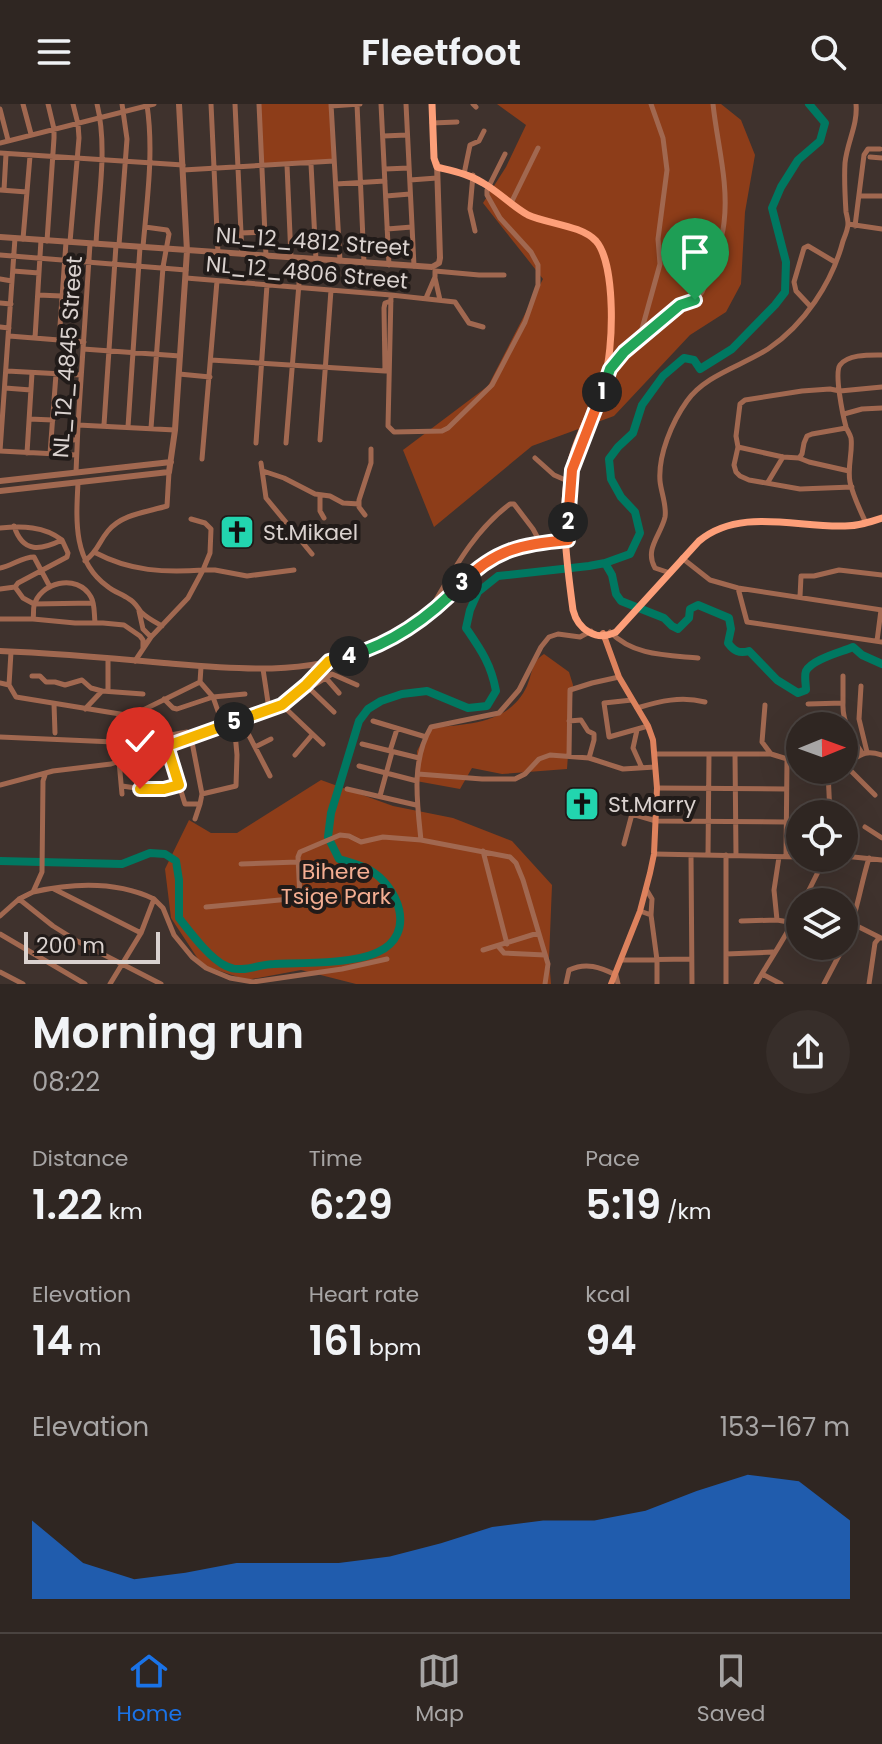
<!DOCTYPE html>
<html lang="en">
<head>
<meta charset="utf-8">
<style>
  :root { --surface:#2f2622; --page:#372e2a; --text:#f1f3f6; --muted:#a7a5a5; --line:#4a4340; --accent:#1a73e8 }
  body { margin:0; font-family:Poppins,sans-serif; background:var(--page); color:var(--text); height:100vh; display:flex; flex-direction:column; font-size:30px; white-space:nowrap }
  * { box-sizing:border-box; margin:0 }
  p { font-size:26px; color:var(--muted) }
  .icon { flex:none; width:44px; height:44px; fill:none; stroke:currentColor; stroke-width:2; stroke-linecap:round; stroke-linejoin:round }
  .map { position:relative; height:880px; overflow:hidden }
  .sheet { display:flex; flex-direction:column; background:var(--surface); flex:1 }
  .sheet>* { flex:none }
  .needle { width:52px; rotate:89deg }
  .fabs { position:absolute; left:786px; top:608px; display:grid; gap:16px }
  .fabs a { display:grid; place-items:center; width:72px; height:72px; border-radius:50%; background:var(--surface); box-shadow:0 8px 32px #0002,0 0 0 2px var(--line); font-size:40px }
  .scale { position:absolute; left:24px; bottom:20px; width:136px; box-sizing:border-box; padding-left:8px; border:4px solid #dad2cf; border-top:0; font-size:22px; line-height:28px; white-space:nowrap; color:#dad2cf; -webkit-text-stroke:6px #211b19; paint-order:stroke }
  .pin { position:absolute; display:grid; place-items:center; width:68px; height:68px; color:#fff; margin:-82px -34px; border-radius:50% 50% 50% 0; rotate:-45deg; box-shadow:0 0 8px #0007 }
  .pin .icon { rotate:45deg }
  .km { position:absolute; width:40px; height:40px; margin:-20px; border-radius:50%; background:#222; color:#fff; font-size:22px; line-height:40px; text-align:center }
  .round { display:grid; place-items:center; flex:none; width:84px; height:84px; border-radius:42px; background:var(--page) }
  .summary { display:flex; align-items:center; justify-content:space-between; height:136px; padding:0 32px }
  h1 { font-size:44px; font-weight:600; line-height:60px }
  .stats { display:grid; grid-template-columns:repeat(3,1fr); gap:12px; height:136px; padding:8px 32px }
  .stats div { display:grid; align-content:center }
  .stats b { font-size:40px; font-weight:600 }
  .stats small { font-size:22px; font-weight:400 }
  .stats p { font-size:22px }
  .chart { height:224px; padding:16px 32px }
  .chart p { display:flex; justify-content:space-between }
  .chart svg { width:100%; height:144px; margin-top:8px; fill:var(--accent); opacity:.7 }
  header { display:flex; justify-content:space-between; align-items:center; height:104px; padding:0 32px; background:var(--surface); font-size:36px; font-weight:600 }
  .tabs { display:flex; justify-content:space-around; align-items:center; height:112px; border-top:2px solid var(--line); background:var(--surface); font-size:22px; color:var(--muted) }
  .tabs a { display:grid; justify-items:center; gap:4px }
  .tabs .selected { color:var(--accent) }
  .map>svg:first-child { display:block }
  .green { fill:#8d3d19 }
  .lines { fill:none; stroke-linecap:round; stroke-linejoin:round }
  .river { stroke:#007861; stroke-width:8 }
  .minor { stroke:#a16850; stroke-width:5 }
  .tertiary { stroke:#a16850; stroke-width:6 }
  .secondary { stroke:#dd825d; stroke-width:6 }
  .primary { stroke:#fd9f79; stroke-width:7 }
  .split-1-casing { stroke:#fff; stroke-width:16 }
  .split-2-casing { stroke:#fff; stroke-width:16 }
  .split-3-casing { stroke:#fff; stroke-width:16 }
  .split-4-casing { stroke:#fff; stroke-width:16 }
  .split-5-casing { stroke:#fff; stroke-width:16 }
  .split-6-casing { stroke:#fff; stroke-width:16 }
  .split-1 { stroke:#22a559; stroke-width:10 }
  .split-2 { stroke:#f0652b; stroke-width:10 }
  .split-3 { stroke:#f0652b; stroke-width:10 }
  .split-4 { stroke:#22a559; stroke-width:10 }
  .split-5 { stroke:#f5b400; stroke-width:10 }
  .split-6 { stroke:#f5b400; stroke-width:10 }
  .labels { text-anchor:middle; stroke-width:8; stroke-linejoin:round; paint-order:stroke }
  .street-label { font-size:22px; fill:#dad2cf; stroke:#211b19 }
  .poi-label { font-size:22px; fill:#dad2cf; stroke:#211b19; text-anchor:start }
  .park-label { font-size:22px; fill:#f4ae92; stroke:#211b19 }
</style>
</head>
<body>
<header><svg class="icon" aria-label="menu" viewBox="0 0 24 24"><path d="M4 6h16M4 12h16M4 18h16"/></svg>Fleetfoot<svg class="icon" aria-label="search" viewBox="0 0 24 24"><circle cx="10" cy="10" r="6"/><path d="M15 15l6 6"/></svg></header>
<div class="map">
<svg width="882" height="880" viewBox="0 0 882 880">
  <rect width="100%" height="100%" fill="#3f322d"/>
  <path class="green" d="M258 0H331L334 57 262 62Z
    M497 0H721L741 16 755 51 745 108 741 180 726 208 690 231 614 312 532 342 434 423 403 346 488 282 543 175 483 99 506 63 526 21Z
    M544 550 569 568 573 581 567 665 502 670 472 664 460 685 416 677 417 647 429 624C466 620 509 621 527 582 532 570 532 557 544 550Z
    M321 676 393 702 453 714 512 737 552 781 549 855 551 880H356L301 866 247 876 202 861 171 814 165 765 189 716 211 729H237Z"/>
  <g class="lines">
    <path class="river" d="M605 459 612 471 616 490 621 497 664 514 672 522 678 525 689 514 690 505 698 501 729 514 731 525 728 539C734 547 739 550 749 547L777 576 798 589 806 586C806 581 804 572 806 567 812 555 842 548 853 543L862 551 882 560
      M0 757 122 760 150 749 165 750 176 757 179 776V814C190 828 210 855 226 862 242 870 259 860 274 860 302 859 353 860 378 848 417 830 399 782 368 765 360 761 348 758 339 755L328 733 331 709 359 617 368 605 381 597 402 590 427 587 468 604 487 602 496 587C491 560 481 546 466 524L470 506 478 488 498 472 589 462 605 459 630 450 640 429 635 408 621 393 611 375 609 355 618 343 633 329 642 301 663 272 684 254 694 256 700 265 732 245 775 201 785 188 786 158 772 104 781 83 798 56 820 37 825 19 809 0"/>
    <path class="minor" d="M23 0 31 30
      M211 0 218 149
      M235 0 242 150
      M259 0 266 152
      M331 0 340 157
      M357 0 364 159
      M381 0 389 161
      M406 0 414 162
      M473 0 476 3
      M331 2 360 0
      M0 5 8 36
      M432 19 457 18
      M383 32 407 31
      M0 39 154 0
      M0 49 183 61
      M870 53 882 54
      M311 60 316 156
      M287 61 291 154
      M385 65 409 64
      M183 66 334 57
      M464 70 470 41 479 37 484 27
      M473 71 470 105 475 127
      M410 76 437 74
      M336 80 385 77
      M0 86 27 88
      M4 86 6 50
      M386 92 410 90
      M859 92H882
      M512 97 538 44
      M848 120 882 125
      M855 122 864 51 868 45H880
      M145 123 167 126 169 130 163 163 151 324
      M387 125 412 123
      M241 129 265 128
      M23 135 30 52
      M47 137 54 34V25L48 0
      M70 138 79 34 78 20 73 0
      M96 140C98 94 108 45 97 0
      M119 141 127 35 122 0
      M143 143C147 96 154 48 147 1
      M0 151 186 166
      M13 167 39 169
      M435 167 479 171H504
      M186 174 391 191 455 198 469 219 483 223
      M435 174 440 196
      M0 175 12 177
      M38 191 62 192
      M391 191 388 322 394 328 442 327 448 324 492 281 525 218 538 181V161L531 148 500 114 487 91V86L505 50
      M426 194 435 173V167
      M0 199 11 200
      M811 203 796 187 794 178 804 144 808 142 835 158
      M0 223 9 224
      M9 232 84 238
      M640 232 660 160 658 135 667 66 663 34 651 0
      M35 234 41 136
      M59 236 66 138
      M83 245 180 252
      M211 256 385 267 384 204 385 199 391 197
      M610 265 639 233 680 201 695 196 702 188 706 179C712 160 722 139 724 119 729 79 717 39 713 0
      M7 267 81 271
      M179 270 210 273
      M5 284 31 286
      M844 310 862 305 882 304
      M29 315 53 316
      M78 321 175 326
      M104 321 116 141
      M128 323 140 143
      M51 335 77 336
      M320 336 331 186
      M256 339 267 181
      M286 339 301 155
      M738 343 783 353 799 354 809 358 849 367
      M0 347 15 134
      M0 347 76 351
      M27 349 32 269
      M50 350 56 270
      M535 354 554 371 570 378
      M799 354 802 350 804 339 807 332 812 330 846 324
      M202 355 217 177
      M261 359 266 394 312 450
      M263 367 284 374 315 390 330 392 343 399 359 400
      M76 368 78 321 90 140
      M768 378 783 353
      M78 379C76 417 73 457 107 482 114 488 122 490 129 495 135 498 137 503 141 508 147 514 155 518 162 522
      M852 383 800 385 749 376 740 372 736 368 734 361 738 343 736 332 740 300 745 296 802 287 830 285 840 287 882 283
      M320 391V407L324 414
      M365 411 359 403V396L371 359V345
      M191 415 205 419 211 425 210 449 203 466H215L247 472 294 466
      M866 419C860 406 853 392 850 378 847 363 853 348 851 334 850 330 847 326 846 323 843 312 834 269 840 261 848 250 870 251 882 251
      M14 422C23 450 41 446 62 436
      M0 424C22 422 44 422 62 436
      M96 449C130 467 165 469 203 466L188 494 151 533 135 557
      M682 454 710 476 738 484 882 506
      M85 457C99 446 98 439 108 427 122 410 147 408 167 402L169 368
      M0 464C12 462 22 453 34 453L50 483
      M670 469 655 464C644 445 661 431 665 413 667 402 661 388 660 377 658 351 672 318 687 297 705 271 742 262 768 245 804 221 832 179 843 137 845 132 848 125 848 120 848 116 847 112 846 108 845 92 844 75 845 59 847 38 858 21 856 0
      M15 483 23 494 34 500 93 499
      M738 484 747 518 882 538
      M0 485 15 483 18 479 67 453 68 449 62 436
      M800 493 801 472H814L839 466 882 471
      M139 507 143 525 151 533
      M427 511C451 471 472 428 510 400H514L533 425 540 438
      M0 515H33L75 519H103L124 521 140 532 143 536V544
      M33 515C34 510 33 506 34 502 39 479 77 468 91 493 95 500 94 510 95 518
      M610 528C634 552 666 551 698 554
      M877 537 881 506
      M11 548 9 581 16 593 126 611 139 608 200 578 201 563
      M263 565 269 605
      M32 572H40L46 578H55L65 581 82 576 91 584 102 587
      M843 572V599
      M325 573 339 589
      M200 578 213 593 219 610
      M0 579 9 581
      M861 582 859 615 867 648
      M309 584 332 570 357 581
      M309 584 334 608
      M108 587V555
      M164 595 173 604 177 605 213 593 245 590
      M632 596 604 599 609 633 648 622
      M54 600 55 629
      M808 600 843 599C842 618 852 634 862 649
      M282 601 323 640
      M765 601 762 638 771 650
      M637 604C660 597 681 592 705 598
      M85 605 102 587 143 590
      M241 616 270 672
      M373 617 426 633
      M569 617 581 616 588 627 594 630V636L589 654
      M637 626 633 644 642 664
      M0 633 114 638 149 635 187 628 191 633 202 690 200 700H185L167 642
      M119 637V611
      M362 640 419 654
      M255 643 271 635
      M390 647 397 625
      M655 650H771L800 659
      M735 650 736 751
      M295 651 312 631
      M569 651 570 586 592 579 619 573
      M119 657 122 690
      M844 661C860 652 863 645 882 651
      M845 661 875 691
      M359 662 417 677
      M418 670 482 675H515L525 670 539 655 550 651 589 654 623 665 655 663
      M0 681 53 667 111 660 282 601 306 581 329 557
      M122 682C142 685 159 687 179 681
      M657 684 786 685
      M347 685 416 701
      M202 690 236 682 237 651 234 618
      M380 692 392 648
      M830 710 828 668 835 666
      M195 715 200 700
      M865 723 882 734
      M421 736C417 698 411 657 431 623L499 609 519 586 541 543 549 533 558 530 580 533 591 527
      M624 740 632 710 656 717 786 718
      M483 747 507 840
      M654 750 800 753
      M691 751 692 880
      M708 751 709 650
      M726 751V880
      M844 752 882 756
      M786 753 787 656
      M241 760 298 758
      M54 785 141 829
      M646 785 652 795 651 811
      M33 788C73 779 116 777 154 795L141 829 110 880
      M19 795 53 822 77 837 161 880
      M154 795 163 804 174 831 192 853 206 864 230 874 253 878 342 865 387 855
      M803 798 825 754
      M206 803 300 794 298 753 300 748 340 731 349 732 361 738 383 733 421 736 510 753 516 759 523 776 548 860 545 880
      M640 807 651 811 657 856V880
      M0 812 19 795 33 788 42 768 43 677 45 671
      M777 816 774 786 779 753
      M741 817 777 816 800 820
      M844 825 859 823 881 834
      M0 830 85 880
      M844 841C856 814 860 783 869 754
      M498 842 504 849 545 851
      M483 846 538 829
      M726 850 773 848
      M622 856 691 855
      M0 868 23 880
      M762 870 781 880
      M566 880 569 866C586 858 600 863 616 871L618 880
      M756 880C770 855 789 829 800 803
      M824 880 844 842
      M869 880 875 839 879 834"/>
    <path class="tertiary" d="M0 133 432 163 439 159 440 154 437 60
      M0 377 171 358
      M0 387 169 368 175 326 187 147 179 0
      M0 547C55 549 110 554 164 559 235 565 301 572 370 546 397 536 429 512 450 492 463 479 474 464 490 455 513 441 541 438 567 436"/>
    <path class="secondary" d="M603 529 619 573 648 622 653 636 657 684 654 750 650 769 640 807 611 880"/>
    <path class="primary" d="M432 0 434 54 437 63C453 67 469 70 483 79 499 88 512 102 528 111 548 120 581 121 596 137 616 160 614 247 604 275 594 305 575 334 569 366 560 411 567 461 573 506 578 526 597 538 616 528L699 437C740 403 797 424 845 422 858 422 870 418 882 414"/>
  </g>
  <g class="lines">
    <g class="split-1-casing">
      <path id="split-1" d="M602 288 610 265 624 248 680 201 695 196"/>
    </g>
    <g class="split-2-casing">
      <path id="split-2" d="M568 418 572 366 602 288"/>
    </g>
    <g class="split-3-casing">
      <path id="split-3" d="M462 479C495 445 523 440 568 436V418"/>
    </g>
    <g class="split-4-casing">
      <path id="split-4" d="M349 552C393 539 431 512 462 479"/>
    </g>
    <g class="split-5-casing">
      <path id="split-5" d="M234 618 282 601 306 581 329 557 349 552"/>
    </g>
    <g class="split-6-casing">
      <path id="split-6" d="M140 685H164L179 681 167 642 234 618"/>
    </g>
    <use href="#split-1" class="split-1"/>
    <use href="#split-2" class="split-2"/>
    <use href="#split-3" class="split-3"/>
    <use href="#split-4" class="split-4"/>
    <use href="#split-5" class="split-5"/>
    <use href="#split-6" class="split-6"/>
  </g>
  <defs>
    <g id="church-square" transform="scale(1.8)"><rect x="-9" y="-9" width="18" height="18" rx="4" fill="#22d5af" stroke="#211b19"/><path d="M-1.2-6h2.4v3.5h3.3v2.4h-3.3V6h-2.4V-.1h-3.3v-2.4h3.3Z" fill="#111"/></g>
  </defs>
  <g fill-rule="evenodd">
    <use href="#church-square" x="237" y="428"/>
    <use href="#church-square" x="582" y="700"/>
  </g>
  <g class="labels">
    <g class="street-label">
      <text transform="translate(313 137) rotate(4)" y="8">NL_12_4812 Street</text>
      <text transform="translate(307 168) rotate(5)" y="8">NL_12_4806 Street</text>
      <text transform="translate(67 253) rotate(-86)" y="8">NL_12_4845 Street</text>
    </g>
    <g class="poi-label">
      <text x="263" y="436">St.Mikael</text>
      <text x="608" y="708">St.Marry</text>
    </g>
    <g class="park-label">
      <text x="336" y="775">Bihere<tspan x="336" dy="25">Tsige Park</tspan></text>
    </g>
  </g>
</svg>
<div class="fabs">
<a><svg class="needle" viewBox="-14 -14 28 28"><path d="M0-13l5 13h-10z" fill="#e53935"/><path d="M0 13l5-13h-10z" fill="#a7a5a5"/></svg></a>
<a><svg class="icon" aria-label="locate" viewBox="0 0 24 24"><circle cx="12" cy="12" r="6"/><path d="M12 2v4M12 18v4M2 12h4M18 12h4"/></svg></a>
<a><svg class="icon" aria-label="layers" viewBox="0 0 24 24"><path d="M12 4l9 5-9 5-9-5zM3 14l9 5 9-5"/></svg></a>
</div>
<div class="scale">200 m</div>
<div class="pin" style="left:695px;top:196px;background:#1e9e55"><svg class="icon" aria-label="arrive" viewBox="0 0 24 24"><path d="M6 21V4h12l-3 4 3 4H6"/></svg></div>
<div class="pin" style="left:140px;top:685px;background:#d93025"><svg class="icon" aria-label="check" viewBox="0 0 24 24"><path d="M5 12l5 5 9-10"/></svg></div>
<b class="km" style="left:602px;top:288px">1</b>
<b class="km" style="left:568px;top:418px">2</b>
<b class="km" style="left:462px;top:479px">3</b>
<b class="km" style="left:349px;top:552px">4</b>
<b class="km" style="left:234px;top:618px">5</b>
</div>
<section class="sheet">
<div class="summary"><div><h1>Morning run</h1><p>08:22</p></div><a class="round"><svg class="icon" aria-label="share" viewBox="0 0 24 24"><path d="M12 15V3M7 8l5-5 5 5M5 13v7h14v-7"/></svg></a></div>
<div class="stats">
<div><p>Distance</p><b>1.22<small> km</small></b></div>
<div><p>Time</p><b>6:29</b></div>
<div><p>Pace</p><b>5:19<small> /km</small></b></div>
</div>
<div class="stats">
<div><p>Elevation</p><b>14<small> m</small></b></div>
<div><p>Heart rate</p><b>161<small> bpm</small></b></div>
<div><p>kcal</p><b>94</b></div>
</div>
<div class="chart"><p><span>Elevation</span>153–167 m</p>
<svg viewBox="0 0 160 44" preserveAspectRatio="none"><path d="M0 44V20L10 33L20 38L30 36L40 33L50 33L60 33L70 31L80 27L90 22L100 20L110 20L120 17L130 11L140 6L150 8L160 20V44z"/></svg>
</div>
</section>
<nav class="tabs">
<a class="selected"><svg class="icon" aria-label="home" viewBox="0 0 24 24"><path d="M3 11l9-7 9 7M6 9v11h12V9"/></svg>Home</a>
<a><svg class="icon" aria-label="map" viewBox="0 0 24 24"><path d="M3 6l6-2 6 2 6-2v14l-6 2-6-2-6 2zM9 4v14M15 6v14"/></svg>Map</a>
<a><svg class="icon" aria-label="saved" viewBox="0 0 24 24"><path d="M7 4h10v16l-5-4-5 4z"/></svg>Saved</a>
</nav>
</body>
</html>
